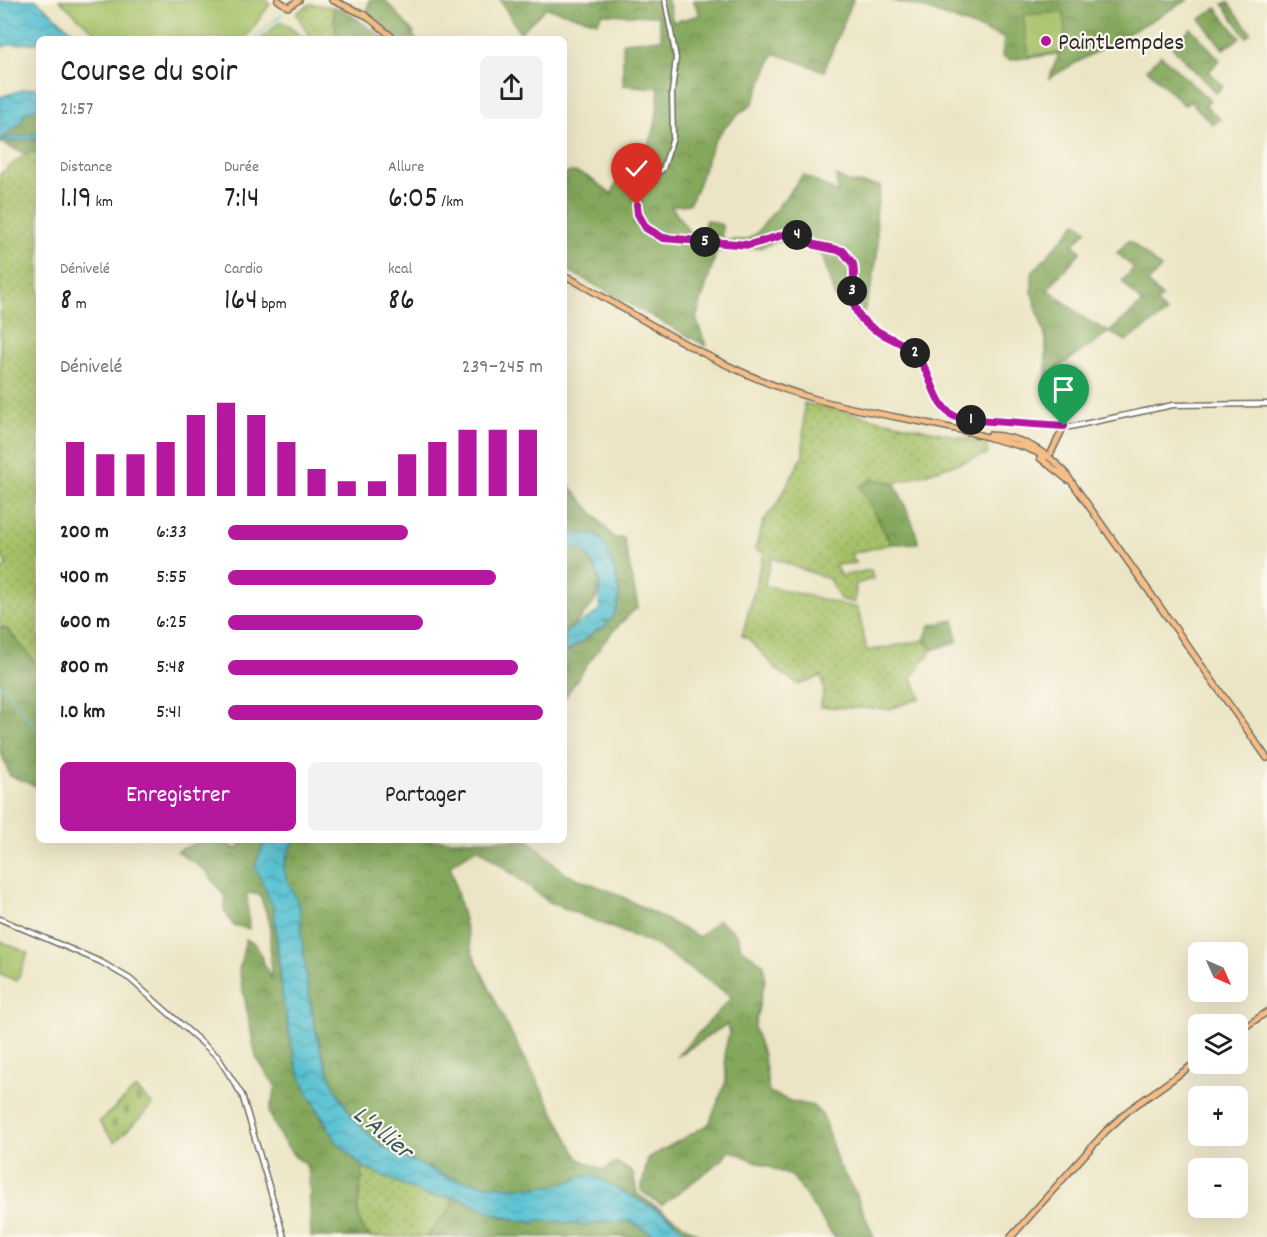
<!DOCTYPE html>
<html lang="fr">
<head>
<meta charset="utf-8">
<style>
  :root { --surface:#fff; --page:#f2f2f2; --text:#222; --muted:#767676; --accent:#b5179e }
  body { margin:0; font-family:Dekko,sans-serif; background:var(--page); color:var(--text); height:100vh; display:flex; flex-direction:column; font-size:22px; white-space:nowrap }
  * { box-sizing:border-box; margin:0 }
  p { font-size:20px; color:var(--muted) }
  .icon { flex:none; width:33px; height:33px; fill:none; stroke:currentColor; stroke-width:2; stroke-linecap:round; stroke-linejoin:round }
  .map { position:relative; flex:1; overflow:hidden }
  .side { position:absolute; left:36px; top:36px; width:531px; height:807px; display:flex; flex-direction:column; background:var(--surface); border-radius:9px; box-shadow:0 6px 24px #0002 }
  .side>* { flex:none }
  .needle { width:39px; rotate:135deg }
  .tools { position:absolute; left:1188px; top:942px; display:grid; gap:12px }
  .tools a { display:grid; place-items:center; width:60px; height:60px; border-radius:9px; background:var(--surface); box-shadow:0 6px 24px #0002; font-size:30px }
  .pin { position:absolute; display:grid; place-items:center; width:51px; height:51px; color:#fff; margin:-62px -26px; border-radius:50% 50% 50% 0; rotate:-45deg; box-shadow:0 0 6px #0007 }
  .pin .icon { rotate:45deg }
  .km { position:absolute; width:30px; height:30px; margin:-15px; border-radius:50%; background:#222; color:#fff; font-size:16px; line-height:30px; text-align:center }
  .round { display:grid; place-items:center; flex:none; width:63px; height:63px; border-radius:9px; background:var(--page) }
  .overview { display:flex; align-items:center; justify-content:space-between; height:102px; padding:0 24px }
  h1 { font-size:33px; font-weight:600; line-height:45px }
  .figures { display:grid; grid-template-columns:repeat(3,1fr); gap:9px; height:102px; padding:6px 24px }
  .figures div { display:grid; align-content:center }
  .figures b { font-size:30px; font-weight:600 }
  .figures small { font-size:16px; font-weight:400 }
  .figures p { font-size:16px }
  .chart { height:168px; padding:12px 24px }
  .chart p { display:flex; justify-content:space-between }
  .chart svg { width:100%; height:108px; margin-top:6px; stroke:var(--accent); stroke-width:6 }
  .primary-button { display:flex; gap:12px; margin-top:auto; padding:12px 24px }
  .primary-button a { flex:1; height:69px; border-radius:9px; background:var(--accent); color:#fff; font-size:24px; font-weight:600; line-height:69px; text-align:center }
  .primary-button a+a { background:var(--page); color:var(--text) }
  ul { padding:0 24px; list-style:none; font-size:20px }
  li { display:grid; grid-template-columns:96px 72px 1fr; align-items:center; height:45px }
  li i { height:15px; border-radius:8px; background:var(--accent) }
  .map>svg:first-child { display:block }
  .grass { fill:url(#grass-dots); stroke:#68764a; stroke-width:1.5 }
  .forest { fill:url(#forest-crowns); stroke:#586944; stroke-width:1.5 }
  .cemetery { fill:url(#cemetery-stones); stroke:#68764a; stroke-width:1.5 }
  .pitch { fill:#a5c168; stroke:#68764a; stroke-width:1.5 }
  .water { fill:url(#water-waves); stroke:#41767e; stroke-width:1.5 }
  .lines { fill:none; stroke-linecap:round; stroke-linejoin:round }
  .stream { stroke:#57c1d2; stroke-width:1.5 }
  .minor-casing { stroke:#6f6c61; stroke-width:7 }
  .major-casing { stroke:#6f6c61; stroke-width:8 }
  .minor { stroke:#fff; stroke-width:4 }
  .major { stroke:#f6be87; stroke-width:5 }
  .route-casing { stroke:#fff; stroke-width:12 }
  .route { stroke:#b5179e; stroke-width:8 }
  .poi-dot { fill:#b5179e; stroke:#fbf7ec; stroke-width:2 }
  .labels { text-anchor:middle; stroke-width:4.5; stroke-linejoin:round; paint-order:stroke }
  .poi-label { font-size:24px; fill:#2b2b2b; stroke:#fbf7ec; text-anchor:start }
  .water-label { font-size:26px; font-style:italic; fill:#38585d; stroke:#fbf7ec }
</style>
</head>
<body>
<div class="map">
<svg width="1267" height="1237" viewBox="0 0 1267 1237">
  <defs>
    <pattern id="grass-dots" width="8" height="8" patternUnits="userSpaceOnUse" patternTransform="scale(1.5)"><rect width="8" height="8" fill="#a5c168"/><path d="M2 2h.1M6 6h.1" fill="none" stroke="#879d56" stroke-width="1.8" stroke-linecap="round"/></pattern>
    <pattern id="forest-crowns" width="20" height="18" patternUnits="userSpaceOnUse" patternTransform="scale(1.5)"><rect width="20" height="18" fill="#84a75c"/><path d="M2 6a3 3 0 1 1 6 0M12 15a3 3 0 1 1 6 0" fill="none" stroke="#6c884c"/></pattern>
    <pattern id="cemetery-stones" width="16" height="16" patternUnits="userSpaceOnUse" patternTransform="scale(1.5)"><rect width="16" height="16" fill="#a5c168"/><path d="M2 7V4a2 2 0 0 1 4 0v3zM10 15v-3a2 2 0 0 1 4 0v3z" fill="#879d56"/></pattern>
    <pattern id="water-waves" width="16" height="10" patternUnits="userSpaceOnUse" patternTransform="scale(1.5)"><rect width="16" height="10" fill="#57c1d2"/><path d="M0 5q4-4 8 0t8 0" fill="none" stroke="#489dab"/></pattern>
  </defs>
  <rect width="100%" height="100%" fill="#fbf7ec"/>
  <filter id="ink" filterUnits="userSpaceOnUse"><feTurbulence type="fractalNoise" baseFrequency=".0167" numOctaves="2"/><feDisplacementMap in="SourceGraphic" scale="12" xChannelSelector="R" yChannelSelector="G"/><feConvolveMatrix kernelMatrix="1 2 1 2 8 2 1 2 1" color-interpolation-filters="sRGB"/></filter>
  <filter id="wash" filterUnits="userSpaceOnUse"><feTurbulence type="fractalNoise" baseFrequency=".008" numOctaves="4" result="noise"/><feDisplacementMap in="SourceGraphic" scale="24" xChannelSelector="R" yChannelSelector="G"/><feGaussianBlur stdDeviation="1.35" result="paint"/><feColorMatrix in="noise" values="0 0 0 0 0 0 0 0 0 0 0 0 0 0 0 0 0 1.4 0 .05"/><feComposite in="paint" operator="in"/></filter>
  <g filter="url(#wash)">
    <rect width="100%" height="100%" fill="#ece5c5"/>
    <path class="grass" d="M310 4 333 7 336 33 342 39H311L296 13Z
      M39 150V667L7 629 0 628V571L7 565 0 554V174L26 154Z
      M804 403 986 443 988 454 895 483 873 479 861 486 891 544 850 554 856 563 835 565 841 576 871 570 873 579 856 584 855 603 840 599 829 579 772 558 764 585 858 608 867 651 924 640 932 650 912 677 921 698 890 709 820 707 824 690 822 676 799 685 777 670 749 639 742 636 764 553 755 549 764 520 777 504 803 455Z
      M363 1167 428 1196 453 1198 452 1207 427 1237H370C350 1221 361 1190 363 1167Z"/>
    <path class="forest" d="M369 0H385L414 33 412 35 416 39H397L367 13Z
      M500 0H668L673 22 700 15 693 0H853L824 71 774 53 752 105C740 111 721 130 714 142 704 162 702 184 689 204L671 206 692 236 700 237 706 220 722 225V240H746L756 234 803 175 838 193 836 176 848 182 881 186 876 213 878 249 873 280 859 328 847 309 835 298 822 255 799 243 778 241 759 248 717 251 696 318 706 346 564 268V174C581 166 598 185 612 194 618 175 628 165 642 152 658 137 657 109 659 88L623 85V42L662 39 658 16 602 14 598 22 546 8 520 33Z
      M891 0H1188L1049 78 1059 54 1009 60 1002 56 1004 38 923 8Z
      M1228 2 1251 33 1246 37 1223 4Z
      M333 7 345 11 385 39H342L336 33Z
      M1216 8 1240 38 1223 49 1200 19Z
      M1191 28 1220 60 1209 71 1223 86 1216 93 1172 47Z
      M1161 55 1210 101 1205 105 1220 119 1213 125 1191 102 1184 105 1147 69Z
      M39 107V133L1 140 21 122 24 114Z
      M39 138V150L26 154 1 143Z
      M1077 222 1087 230 1073 245 1081 251 1048 289 1087 320 1109 332 1142 303 1122 281 1134 268 1117 253 1129 240 1161 268 1148 283 1162 297 1156 303 1167 313 1126 341 1109 332 1046 376V339L1032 293V273Z
      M564 479 614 538H624L638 607C607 633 586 666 564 699V654C590 635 624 620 619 584 616 570 608 555 603 541L597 536 564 531Z
      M873 479 895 483C901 499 917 527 918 543L891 544 860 486Z
      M564 545 585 551C613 594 596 602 564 634Z
      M954 620 957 642 932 650 924 640 930 625Z
      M0 628 7 629 39 667V787L10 776 0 750Z
      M204 840H220L239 850 240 840H265L255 866C262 880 272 896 274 912 276 930 276 949 278 967 288 1045 302 1113 363 1167 361 1190 350 1221 370 1237H311L309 1174 305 1163 295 1157 280 1136 269 1112 276 1087 256 1057 239 970 246 939 256 945 271 979 270 923 260 895 247 893 249 929 233 925 224 910 226 898 206 871 177 851Z
      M295 840H529L566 874 615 893 699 937 718 920 737 934 741 948 764 965 765 980 754 1028 764 1057 769 1092 790 1101 813 1106 823 1116 838 1164 855 1192 874 1237H834L793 1177 729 1150 723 1159 662 1205 641 1191 648 1158 709 1124 726 1081 725 1050 729 1034 727 1024 676 1057 732 997 655 945 549 902 478 848 450 865 472 952 507 1025 579 1159 604 1170 616 1162 633 1173 637 1194 702 1237H693L664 1214 591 1174C581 1177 571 1181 561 1184 532 1191 477 1186 449 1177 438 1174 430 1167 420 1164 324 1132 316 1035 302 948 300 932 299 914 295 898 293 893 289 888 286 882 280 868 288 853 295 840Z
      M453 1198C471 1199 488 1215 507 1218 516 1220 526 1217 534 1224L539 1220 587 1225 607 1221 610 1223 630 1221 658 1237H426L452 1207Z"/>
    <path class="cemetery" d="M136 1088 153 1105 115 1142 99 1122Z"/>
    <path class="pitch" d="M59 0H267L270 4 245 39H102Z
      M1064 12 1065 51 1029 56 1023 15Z
      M281 21 304 38V39H261Z
      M0 941 28 953 17 981 0 974Z"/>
    <path class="water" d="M0 0H36L71 30 74 37 39 39V43L10 44 0 48Z
      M39 88V107L24 114 21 122 2 139 39 133V138L0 143V97L26 89Z
      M564 531 597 536 603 541C612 566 630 598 609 622L605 621 606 625 602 630 600 628 564 654V634C577 621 587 621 600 610 598 600 600 596 600 587 601 573 592 563 585 552L564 545Z
      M265 840H295C272 879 292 877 300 911 301 920 301 929 302 938 311 1026 324 1133 420 1164 429 1167 438 1174 448 1177 477 1186 532 1191 561 1184 571 1181 581 1177 591 1174L664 1214 693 1237H658L630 1221 610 1223 607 1221 587 1225 539 1220 534 1224 529 1220 521 1221 491 1213 460 1198 428 1196 363 1167 336 1141 308 1093 297 1068 283 1001 274 910 255 866Z"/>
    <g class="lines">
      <path class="stream" d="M254 39 282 14
        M0 684 35 726"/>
    </g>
  </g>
  <g filter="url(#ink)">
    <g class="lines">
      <g class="minor-casing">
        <path id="minor" d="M665 0 676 58 672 92 673 138 663 169 645 183 640 193 637 209 643 224 653 234 663 238 744 246 759 243 781 234H792L818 246 843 251 853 264C857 281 848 297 858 314 872 336 903 338 918 357 934 377 933 411 961 419L1070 427 1173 405 1267 404
          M0 919 101 962 130 979 218 1057 242 1095 284 1237"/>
      </g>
      <g class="major-casing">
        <path id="major" d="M278 0 288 7 299 0
          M332 0 365 15 395 39
          M564 275C644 319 724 373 812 398 872 416 935 421 994 439 1012 444 1029 447 1045 457
          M990 435C1019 436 1044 450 1064 471L1267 758
          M1045 457 1051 453 1064 426
          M1040 458 1068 480
          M1238 1032 1267 1012
          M1011 1237 1106 1131 1129 1110 1198 1061"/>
      </g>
      <use href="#minor" class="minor"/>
      <use href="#major" class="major"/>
    </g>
  </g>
  <g class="lines" filter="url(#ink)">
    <g class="route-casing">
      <path id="route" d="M637 205 638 214 646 228 663 238 749 245 790 233 815 245 843 251 853 264C857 281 848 297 858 314 872 336 903 338 918 357 934 377 933 411 961 419L1064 426"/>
    </g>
    <use href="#route" class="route"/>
  </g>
  <circle class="poi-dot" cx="1046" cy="41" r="6"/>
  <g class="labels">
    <g class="poi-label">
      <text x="1058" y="49">PaintLempdes</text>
    </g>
    <g class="water-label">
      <text transform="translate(384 1131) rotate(40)" y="9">L'Allier</text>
    </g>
  </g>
</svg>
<div class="tools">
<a><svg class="needle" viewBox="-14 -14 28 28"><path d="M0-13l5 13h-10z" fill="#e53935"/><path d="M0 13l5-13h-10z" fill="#767676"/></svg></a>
<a><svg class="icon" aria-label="layers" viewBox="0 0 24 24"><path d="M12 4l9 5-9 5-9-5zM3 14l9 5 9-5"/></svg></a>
<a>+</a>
<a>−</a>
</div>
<div class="pin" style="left:1064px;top:426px;background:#1e9e55"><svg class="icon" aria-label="arrive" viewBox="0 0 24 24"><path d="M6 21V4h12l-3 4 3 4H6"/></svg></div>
<div class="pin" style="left:637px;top:205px;background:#d93025"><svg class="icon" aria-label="check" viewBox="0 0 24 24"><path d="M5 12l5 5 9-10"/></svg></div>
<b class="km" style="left:971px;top:420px">1</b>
<b class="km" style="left:915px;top:353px">2</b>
<b class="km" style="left:852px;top:291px">3</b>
<b class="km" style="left:797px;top:235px">4</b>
<b class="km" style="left:705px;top:242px">5</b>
<section class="side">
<div class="overview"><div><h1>Course du soir</h1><p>21:57</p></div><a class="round"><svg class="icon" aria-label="share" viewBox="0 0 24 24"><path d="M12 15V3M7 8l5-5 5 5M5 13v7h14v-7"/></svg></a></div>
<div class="figures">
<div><p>Distance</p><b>1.19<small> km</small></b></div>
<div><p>Durée</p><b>7:14</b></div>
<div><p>Allure</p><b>6:05<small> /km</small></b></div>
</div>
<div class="figures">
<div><p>Dénivelé</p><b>8<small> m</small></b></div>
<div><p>Cardio</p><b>164<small> bpm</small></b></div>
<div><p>kcal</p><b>86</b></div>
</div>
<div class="chart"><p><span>Dénivelé</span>239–245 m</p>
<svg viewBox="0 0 160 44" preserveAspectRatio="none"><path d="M5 44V22M15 44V27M25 44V27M35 44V22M45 44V11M55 44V6M65 44V11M75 44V22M85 44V33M95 44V38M105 44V38M115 44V27M125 44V22M135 44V17M145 44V17M155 44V17"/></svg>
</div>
<ul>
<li><b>200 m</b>6:33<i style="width:57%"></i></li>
<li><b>400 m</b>5:55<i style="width:85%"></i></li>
<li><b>600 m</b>6:25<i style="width:62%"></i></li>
<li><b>800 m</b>5:48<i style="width:92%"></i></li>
<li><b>1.0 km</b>5:41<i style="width:100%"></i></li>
</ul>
<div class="primary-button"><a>Enregistrer</a><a>Partager</a></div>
</section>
</div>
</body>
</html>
